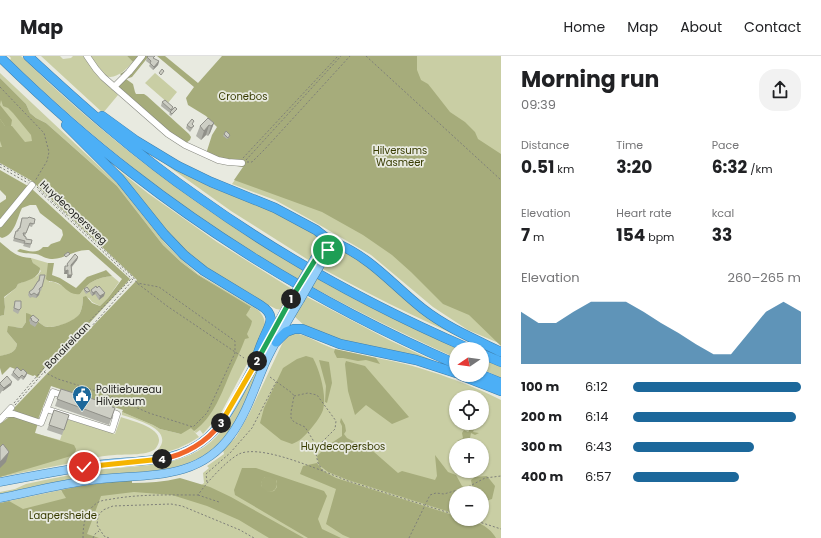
<!DOCTYPE html>
<html lang="en">
<head>
<meta charset="utf-8">
<style>
  :root { --surface:#fff; --page:#f2f2f2; --text:#202124; --muted:#757577; --line:#e0e0e0; --accent:#1c689b }
  body { margin:0; font-family:Poppins,sans-serif; background:var(--page); color:var(--text); height:100vh; display:flex; flex-direction:column; font-size:15px; white-space:nowrap }
  * { box-sizing:border-box; margin:0 }
  p { font-size:13px; color:var(--muted) }
  .icon { flex:none; width:22px; height:22px; fill:none; stroke:currentColor; stroke-width:2; stroke-linecap:round; stroke-linejoin:round }
  .map { position:relative; flex:1; overflow:hidden }
  .panel { display:flex; flex-direction:column; background:var(--surface); width:320px }
  .panel>* { flex:none }
  .needle { width:26px; rotate:257deg }
  .fabs { position:absolute; left:449px; top:286px; display:grid; gap:8px }
  .fabs a { display:grid; place-items:center; width:40px; height:40px; border-radius:50%; background:var(--surface); box-shadow:0 1px 3px #0004; font-size:20px }
  .pin { position:absolute; display:grid; place-items:center; width:34px; height:34px; color:#fff; margin:-17px; border:2px solid #fff; border-radius:50%; box-shadow:0 1px 4px #0007 }
  .km { position:absolute; width:20px; height:20px; margin:-10px; border-radius:50%; background:#222; color:#fff; font-size:11px; line-height:20px; text-align:center }
  .round { display:grid; place-items:center; flex:none; width:42px; height:42px; border-radius:16px; background:var(--page) }
  .summary { display:flex; align-items:center; justify-content:space-between; height:68px; padding:0 20px }
  h1 { font-size:22px; font-weight:700; line-height:30px }
  .stats { display:grid; grid-template-columns:repeat(3,1fr); gap:6px; height:68px; padding:4px 20px }
  .stats div { display:grid; align-content:center }
  .stats b { font-size:17px; font-weight:700 }
  .stats small { font-size:11px; font-weight:400 }
  .stats p { font-size:11px }
  .chart { height:112px; padding:8px 20px }
  .chart p { display:flex; justify-content:space-between }
  .chart svg { width:100%; height:72px; margin-top:4px; fill:var(--accent); opacity:.7 }
  ul { padding:0 20px; list-style:none; font-size:13px }
  li { display:grid; grid-template-columns:64px 48px 1fr; align-items:center; height:30px }
  li i { height:10px; border-radius:5px; background:var(--accent) }
  header { display:flex; align-items:center; gap:24px; box-sizing:border-box; height:56px; padding:0 20px; background:var(--surface); border-bottom:1px solid var(--line) }
  header strong { font-size:19px }
  nav { display:flex; gap:22px; margin-inline-start:auto; font-size:14px }
  main { display:flex; flex:1; min-height:0 }
  .map>svg:first-child { display:block }
  .green { fill:#c9cea4; fill-rule:evenodd }
  .forest { fill:#a6ac7b }
  .water { fill:#a5ab7a; fill-rule:evenodd }
  .lines { fill:none; stroke-linecap:round; stroke-linejoin:round }
  .minor-casing { stroke:#878980; stroke-width:7 }
  .major-casing { stroke:#3e7eab; stroke-width:9 }
  .highway-casing { stroke:#3e7eab; stroke-width:10 }
  .path { stroke:#7e7f79; stroke-width:1; stroke-dasharray:2 2; stroke-linecap:butt }
  .minor { stroke:#fff; stroke-width:6 }
  .major { stroke:#94cffa; stroke-width:8 }
  .highway { stroke:#4caff6; stroke-width:9 }
  .major-bridge-casing { stroke:#3e7eab; stroke-width:9; stroke-linecap:butt }
  .major-bridge { stroke:#94cffa; stroke-width:8 }
  .wall { fill:#b0b1a9 }
  .shaded-wall { fill:#909089 }
  .building { fill:#cdcec4; stroke:#909089 }
  .split-1-casing { stroke:#fff; stroke-width:8 }
  .split-2-casing { stroke:#fff; stroke-width:8 }
  .split-3-casing { stroke:#fff; stroke-width:8 }
  .split-4-casing { stroke:#fff; stroke-width:8 }
  .split-5-casing { stroke:#fff; stroke-width:8 }
  .split-1 { stroke:#22a559; stroke-width:5 }
  .split-2 { stroke:#22a559; stroke-width:5 }
  .split-3 { stroke:#f5b400; stroke-width:5 }
  .split-4 { stroke:#f0652b; stroke-width:5 }
  .split-5 { stroke:#f5b400; stroke-width:5 }
  .labels { text-anchor:middle; stroke-width:3.5; stroke-linejoin:round; paint-order:stroke }
  .park-label { font-size:10px; fill:#373b00; stroke:#e8eae0 }
  .street-label { font-size:10px; fill:#232320; stroke:#e8eae0 }
  .poi-label { font-size:10px; fill:#232320; stroke:#e8eae0; text-anchor:start }
</style>
</head>
<body>
<header>
<strong>Map</strong>
<nav><a>Home</a><a>Map</a><a>About</a><a>Contact</a></nav>
</header>
<main>
<div class="map">
<svg width="501" height="482" viewBox="0 0 501 482">
  <rect width="100%" height="100%" fill="#e8eae0"/>
  <path class="green" d="M9 0H21C109 87 210 161 318 223 363 249 411 271 458 293H456V302C390 272 325 240 262 202 171 146 87 78 10 4L11 2Z
    M41 0H60L63 3 71 2 73 0H83L96 17 118 39 103 57Z
    M90 0H127L133 6C127 13 113 27 103 18 98 14 94 6 90 0Z
    M350 0H501V288L468 274 433 251 371 199 311 164 275 144 232 128 244 111Z
    M0 17 118 128 165 187 182 204 198 218 258 254C265 261 266 267 264 276L221 357 203 378 200 374 196 377 191 372 199 381C185 390 172 396 156 398L155 397C179 374 137 364 122 359V356L153 369 160 373 181 378 125 353 50 328 34 377 60 384 67 363 115 378 121 361C132 365 170 373 156 392 150 400 125 398 115 399 98 400 83 404 66 408 44 412 22 417 0 421V368L13 360 139 224 33 123 0 105V25L29 58 190 216 250 253 251 252 198 219 181 206 163 189 117 130 46 67 36 62 30 57 26 48 0 22Z
    M155 17 177 36 168 47 145 27Z
    M154 100 210 131 267 153 320 181 322 187 310 205 231 155Z
    M108 106 149 138 217 186 292 233 282 254 276 253 222 224 179 190Z
    M334 192C355 194 381 222 397 234 431 257 467 277 501 299 440 273 381 245 323 213Z
    M31 202 48 207 49 226H54L80 238C89 225 97 222 112 220L119 226 108 242 100 250 92 246 89 242 83 241C83 246 82 253 80 257 75 266 58 271 49 271 44 271 41 268 38 265L26 266 22 272 16 271 7 276 17 288C16 297 8 298 1 300L0 302V260L4 259 5 251 4 242 16 232 18 228 37 220 41 215 33 207Z
    M307 241 389 284 451 313 353 289 308 273 294 260Z
    M284 261C275 280 266 299 257 318 246 341 238 367 221 385 186 422 135 414 89 420 59 425 30 432 0 438V436L15 433 26 428C50 423 73 418 97 414 141 408 184 414 217 380 231 365 239 345 248 328 260 305 272 283 284 261Z
    M295 277C310 280 323 290 338 294 356 298 373 301 392 305 425 312 470 328 501 344V482H0L9 445 61 434 62 436 200 430 204 427 203 417 209 412 207 410 224 398 223 394 236 381 249 358 282 288 288 280ZM456 341H482V367H456ZM456 389H482V415H456ZM456 437H482V463H456Z
    M482 303 501 311V322L482 313Z"/>
  <path class="forest" d="M127 0H149L132 21 126 23 133 28 135 36 136 38H144L147 40 189 78 191 81 190 84 186 87 184 86 158 67 117 31 125 23 120 18 127 14 133 6Z
    M157 0H165L198 27 222 0H417V14L421 24 428 28 432 33 450 56 465 66 475 76 478 83 501 98V290L469 259 443 248 411 216 392 199 363 179 322 156 234 124 243 111 225 108 205 101 212 79 217 71 206 60 188 49 186 42 194 31Z
    M0 22 26 48 30 57 36 62 46 67 117 130 163 189 181 206 198 219 251 251 246 259 252 265 251 269 247 278 249 282 245 283C241 294 236 304 231 315 222 336 214 361 194 375L191 372 181 378 160 373 153 369 122 356 123 354 51 330 38 363 15 356 14 354 15 351 137 224 32 125 0 107V91H2L0 85V63L5 70H12L25 86 32 85 31 79 13 57 8 52 3 50 1 44 0 49Z
    M0 114 28 130 0 163V147L6 143V140L0 134Z
    M32 133 130 223 60 299 46 310 37 322 35 319 33 320 10 311 2 319 0 312V300C8 298 16 297 17 288L7 276 8 270 22 272 26 266V257C34 258 37 266 44 270 52 274 76 265 80 257 82 253 83 246 83 241L86 240 92 247 100 250 108 242 122 223 89 194C75 193 63 204 51 203 46 203 41 199 36 198 29 197 23 198 17 195L20 193C27 195 38 198 43 191H48L51 188 60 185 63 179 62 174 40 157 36 149H30L22 152C17 162 15 179 2 182L0 181V172Z
    M0 186C12 196 16 201 31 202L33 207 40 212C40 222 26 225 18 228L16 232 4 241 5 251 4 259 0 260Z
    M48 207H54L52 219 60 222 76 232 87 221 104 215 106 214 112 220C97 222 89 225 80 238 68 240 65 229 55 226 51 225 49 226 46 223Z
    M335 293 376 302 380 308 366 304 358 305 343 302H337L334 296Z
    M306 300 313 302C320 315 327 340 323 354 320 362 314 369 309 375 303 381 300 385 292 388L281 384 260 367 264 352 283 312 297 303Z
    M319 304 329 306 332 327 327 347 325 346 326 330Z
    M346 305 365 310 409 361 392 368 366 349 355 359 348 335 345 308Z
    M13 360 38 367 35 377 74 389 76 393 75 397 71 400 0 421V368L9 361Z
    M341 362 345 369 346 375 344 378 347 382 374 396 398 417 402 415 435 424 437 420 435 399 448 416 456 419 462 430 468 434H473L471 424 475 421 487 420 495 430 492 443 482 446V437H456V458L348 424 328 416 319 409 317 400 327 390 342 380V370L340 366Z
    M459 367H475L476 369 473 376 479 377 475 379 471 377 470 382H468L461 389 457 385 463 382 462 377 464 374 468 376 469 375V369Z
    M317 407 323 415 336 422 456 460V463C472 463 488 468 496 482H350L343 479 326 468 336 433 300 418 303 410Z
    M261 428a8 8 0 1 1 16 0a8 8 0 1 1-16 0Z
    M180 422 210 431 231 441 304 482H269L239 464 207 450 172 439 134 436 101 440 87 478 99 482H0V447L9 445 23 453 66 442 61 434C84 429 107 426 132 424V427C148 427 164 426 180 422Z"/>
  <path class="water" d="M0 49 12 64 11 70H5L0 63Z
    M242 412H256L324 435 327 440 318 463 322 473 341 482H308L235 439 234 434ZM265 421H271L277 425V431L274 435 269 436C261 432 258 428 265 421Z"/>
  <g class="lines">
    <g class="minor-casing">
      <path id="minor" d="M87 0 96 13 103 21 168 78 185 89 218 104 228 106 242 107
        M114 31 129 16 142 0
        M0 168 32 129
        M46 353 112 374 117 358 106 354
        M6 358H14L41 367 53 336 67 341
        M0 364 11 352"/>
    </g>
    <g class="major-casing">
      <path id="major" d="M315 202 322 193 329 190
        M322 206 327 198 329 190
        M261 297 293 240
        M0 426C32 420 64 414 96 409 135 403 176 410 208 381 229 362 241 332 255 308
        M0 442C30 436 61 428 92 424 143 417 197 427 231 379 247 357 255 330 266 305 276 284 288 264 300 244"/>
    </g>
    <g class="highway-casing">
      <path id="highway" d="M28 0C82 50 137 99 198 141 283 202 375 252 470 293
        M0 1C42 42 85 81 132 117 231 194 341 258 456 308
        M102 60 135 84 178 110 211 126 275 152 316 174 325 181 329 190 336 188 340 189C373 204 395 231 423 253 446 271 474 283 501 296
        M66 69 120 123 164 178 184 199 204 215 260 249C278 260 269 269 263 284 259 293 256 303 253 312
        M276 286 286 276 294 273H302L340 288 416 304 456 317
        M482 298 501 306
        M460 319 501 335
        M482 319 501 327"/>
    </g>
    <path class="path" d="M366 0 501 124
      M0 31 44 77 49 96 47 105 35 125
      M243 102 338 0
      M246 104 341 0
      M247 106H252L265 93 350 0
      M0 108 30 125
      M0 111 28 127
      M37 131 133 221 137 227 167 250 244 302
      M44 316 58 323 103 337 149 357 193 371 207 357 235 297V285L159 231 137 227
      M270 321 292 337 294 340 291 356V362L294 366 305 371 313 384 318 407 323 415 348 425 456 459
      M294 340 308 337 317 339 336 365 335 373 317 391
      M14 347 49 306 131 223
      M15 349 44 316 90 272 133 224 37 133
      M207 426 206 418 230 397 252 372 276 326
      M198 439 219 446
      M470 463 501 473
      M83 482C83 469 85 455 97 447 101 444 107 444 112 443 140 438 169 439 198 439 207 426 226 405 239 398 258 389 304 408 323 415
      M93 482 95 478 99 475
      M109 482 104 480 97 469 98 460 103 454 113 450 171 448 182 450 240 474 254 482
      M409 482 430 439 436 437 444 438 468 431 485 422 501 420"/>
    <use href="#minor" class="minor"/>
    <use href="#major" class="major"/>
    <use href="#highway" class="highway"/>
    <g class="major-bridge-casing">
      <path id="major-bridge" d="M293 240 315 202
        M300 244 322 206"/>
    </g>
    <use href="#major-bridge" class="major-bridge"/>
  </g>
  <path class="wall" d="M147 1 154 3 159 5 158 9 153 14 149 10 150 8 146 5Z
    M162 46 173 53H177L171 60 169 58 170 57 161 50Z
    M214 67 210 77 208 80 206 79 201 84 196 80 200 70Z
    M187 69 194 70 190 76 186 72Z
    M224 78 230 81 227 83 223 80Z
    M22 162 35 163 32 171 29 170 25 180 26 183 32 184 30 192 23 190 24 188 13 185 16 175H17L18 173 19 172Z
    M78 201 77 204 72 211 71 222H67V218H64V213L65 210H67V208Z
    M40 219 42 231 41 235 40 234 39 239 36 242 32 241 30 242 28 239 29 236 33 233 38 225Z
    M96 230 104 240 99 244 95 238 92 240 90 237 91 234Z
    M84 233 89 236 86 238 84 235Z
    M15 245 21 252 18 258 13 255Z
    M30 262 39 264 37 268 35 271 30 268V266L29 265Z
    M21 315 27 317 26 320 23 324 21 322 18 325 11 319 13 316Z
    M0 327 11 329 3 335H2L0 338Z
    M61 333 115 352 109 369 55 350Z
    M54 354 69 359 62 379 47 374Z"/>
  <path class="shaded-wall" d="M159 5 158 9 153 14 154 11Z
    M214 67 210 77 208 80 211 70Z
    M209 69 206 79 201 84 204 75Z
    M78 201 77 204 70 212 71 209Z
    M68 214 67 218H64L65 215Z
    M68 219H72L71 222H67Z
    M40 235 39 239 36 242 37 239Z
    M96 235 95 238 92 240 93 237Z
    M105 237 104 240 99 244 100 240Z
    M27 317 26 320 23 324 24 321Z
    M12 326 11 329 3 335 4 332Z
    M9 396 6 406 0 412V406Z"/>
  <path class="building" d="M148 0H155L153 2 159 5 154 11 150 7 151 5 147 1Z
    M162 13 164 15 161 19 159 17Z
    M165 44 173 51 171 54 162 46Z
    M175 51 177 53 172 58 170 56Z
    M208 62 214 67 211 70 209 69 204 75 200 70Z
    M192 63 194 65 192 68 194 70 191 72 187 69Z
    M226 75 230 79 228 82 224 78Z
    M29 161 35 163 34 168 30 167 26 177H23L24 180 26 181V183L32 184 31 188 24 187 25 185 14 182 16 175H18V173L20 172 22 162H28Z
    M68 196 70 198 66 201 64 199Z
    M75 198 78 201 71 209 72 219H68V214L65 215V210H68L67 208Z
    M40 219H45L42 231H41L39 233 40 235 37 239 34 237 31 239 29 236 33 233 38 225H39Z
    M96 230 97 232 99 230 105 237 100 240 96 235 93 237 91 234Z
    M87 231 90 235 87 236 84 233Z
    M15 245H21V252L19 254 14 252Z
    M33 259 39 264 36 267 31 264 32 263 30 262Z
    M17 311 21 315 23 313 27 317 24 321 22 319 19 322 13 316Z
    M7 320 12 326 4 332 0 328V327Z
    M61 333 112 349V351L115 352 111 363 57 343Z
    M54 354 69 359 64 374 49 369Z
    M3 388 9 396 0 406V391Z"/>
  <g class="lines">
    <g class="split-1-casing">
      <path id="split-1" d="M291 243 320 196 329 190 328 194"/>
    </g>
    <g class="split-2-casing">
      <path id="split-2" d="M257 305 291 243"/>
    </g>
    <g class="split-3-casing">
      <path id="split-3" d="M221 367 257 305"/>
    </g>
    <g class="split-4-casing">
      <path id="split-4" d="M162 403C185 399 207 386 221 367"/>
    </g>
    <g class="split-5-casing">
      <path id="split-5" d="M84 411 162 403"/>
    </g>
    <use href="#split-1" class="split-1"/>
    <use href="#split-2" class="split-2"/>
    <use href="#split-3" class="split-3"/>
    <use href="#split-4" class="split-4"/>
    <use href="#split-5" class="split-5"/>
  </g>
  <defs>
    <g id="civic-pin" transform="scale(1)"><path d="M0 17L-7.5 6A9.5 9.5 0 1 1 7.5 6Z" fill="#1c689b" stroke="#e8eae0"/><path d="M-.6-6.5H3V-4.5H.6V-3L4-1V1h2V6H-6V1h2V-1L-.6-3ZM-1.2 2.5V6h2.4V2.5Z" fill="#fff"/></g>
  </defs>
  <g fill-rule="evenodd">
    <use href="#civic-pin" x="82" y="339"/>
  </g>
  <g class="labels">
    <g class="park-label">
      <text x="243" y="44">Cronebos</text>
      <text x="400" y="98">Hilversums<tspan x="400" dy="12">Wasmeer</tspan></text>
      <text x="343" y="394">Huydecopersbos</text>
      <text x="63" y="463">Laapersheide</text>
    </g>
    <g class="street-label">
      <text transform="translate(74 156) rotate(43)" y="4">Huydecopersweg</text>
      <text transform="translate(67 289) rotate(-46)" y="4">Bonairelaan</text>
    </g>
    <g class="poi-label">
      <text x="96" y="337">Politiebureau<tspan x="96" dy="12">Hilversum</tspan></text>
    </g>
  </g>
</svg>
<div class="fabs">
<a><svg class="needle" viewBox="-14 -14 28 28"><path d="M0-13l5 13h-10z" fill="#e53935"/><path d="M0 13l5-13h-10z" fill="#757577"/></svg></a>
<a><svg class="icon" aria-label="locate" viewBox="0 0 24 24"><circle cx="12" cy="12" r="6"/><path d="M12 2v4M12 18v4M2 12h4M18 12h4"/></svg></a>
<a>+</a>
<a>−</a>
</div>
<div class="pin" style="left:328px;top:194px;background:#1e9e55"><svg class="icon" aria-label="arrive" viewBox="0 0 24 24"><path d="M6 21V4h12l-3 4 3 4H6"/></svg></div>
<div class="pin" style="left:84px;top:411px;background:#d93025"><svg class="icon" aria-label="check" viewBox="0 0 24 24"><path d="M5 12l5 5 9-10"/></svg></div>
<b class="km" style="left:291px;top:243px">1</b>
<b class="km" style="left:257px;top:305px">2</b>
<b class="km" style="left:221px;top:367px">3</b>
<b class="km" style="left:162px;top:403px">4</b>
</div>
<section class="panel">
<div class="summary"><div><h1>Morning run</h1><p>09:39</p></div><a class="round"><svg class="icon" aria-label="share" viewBox="0 0 24 24"><path d="M12 15V3M7 8l5-5 5 5M5 13v7h14v-7"/></svg></a></div>
<div class="stats">
<div><p>Distance</p><b>0.51<small> km</small></b></div>
<div><p>Time</p><b>3:20</b></div>
<div><p>Pace</p><b>6:32<small> /km</small></b></div>
</div>
<div class="stats">
<div><p>Elevation</p><b>7<small> m</small></b></div>
<div><p>Heart rate</p><b>154<small> bpm</small></b></div>
<div><p>kcal</p><b>33</b></div>
</div>
<div class="chart"><p><span>Elevation</span>260–265 m</p>
<svg viewBox="0 0 160 44" preserveAspectRatio="none"><path d="M0 44V12L10 19L20 19L30 12L40 6L50 6L60 6L70 12L80 19L90 25L100 32L110 38L120 38L130 25L140 12L150 6L160 12V44z"/></svg>
</div>
<ul>
<li><b>100 m</b>6:12<i style="width:100%"></i></li>
<li><b>200 m</b>6:14<i style="width:97%"></i></li>
<li><b>300 m</b>6:43<i style="width:72%"></i></li>
<li><b>400 m</b>6:57<i style="width:63%"></i></li>
</ul>
</section>
</main>
</body>
</html>
